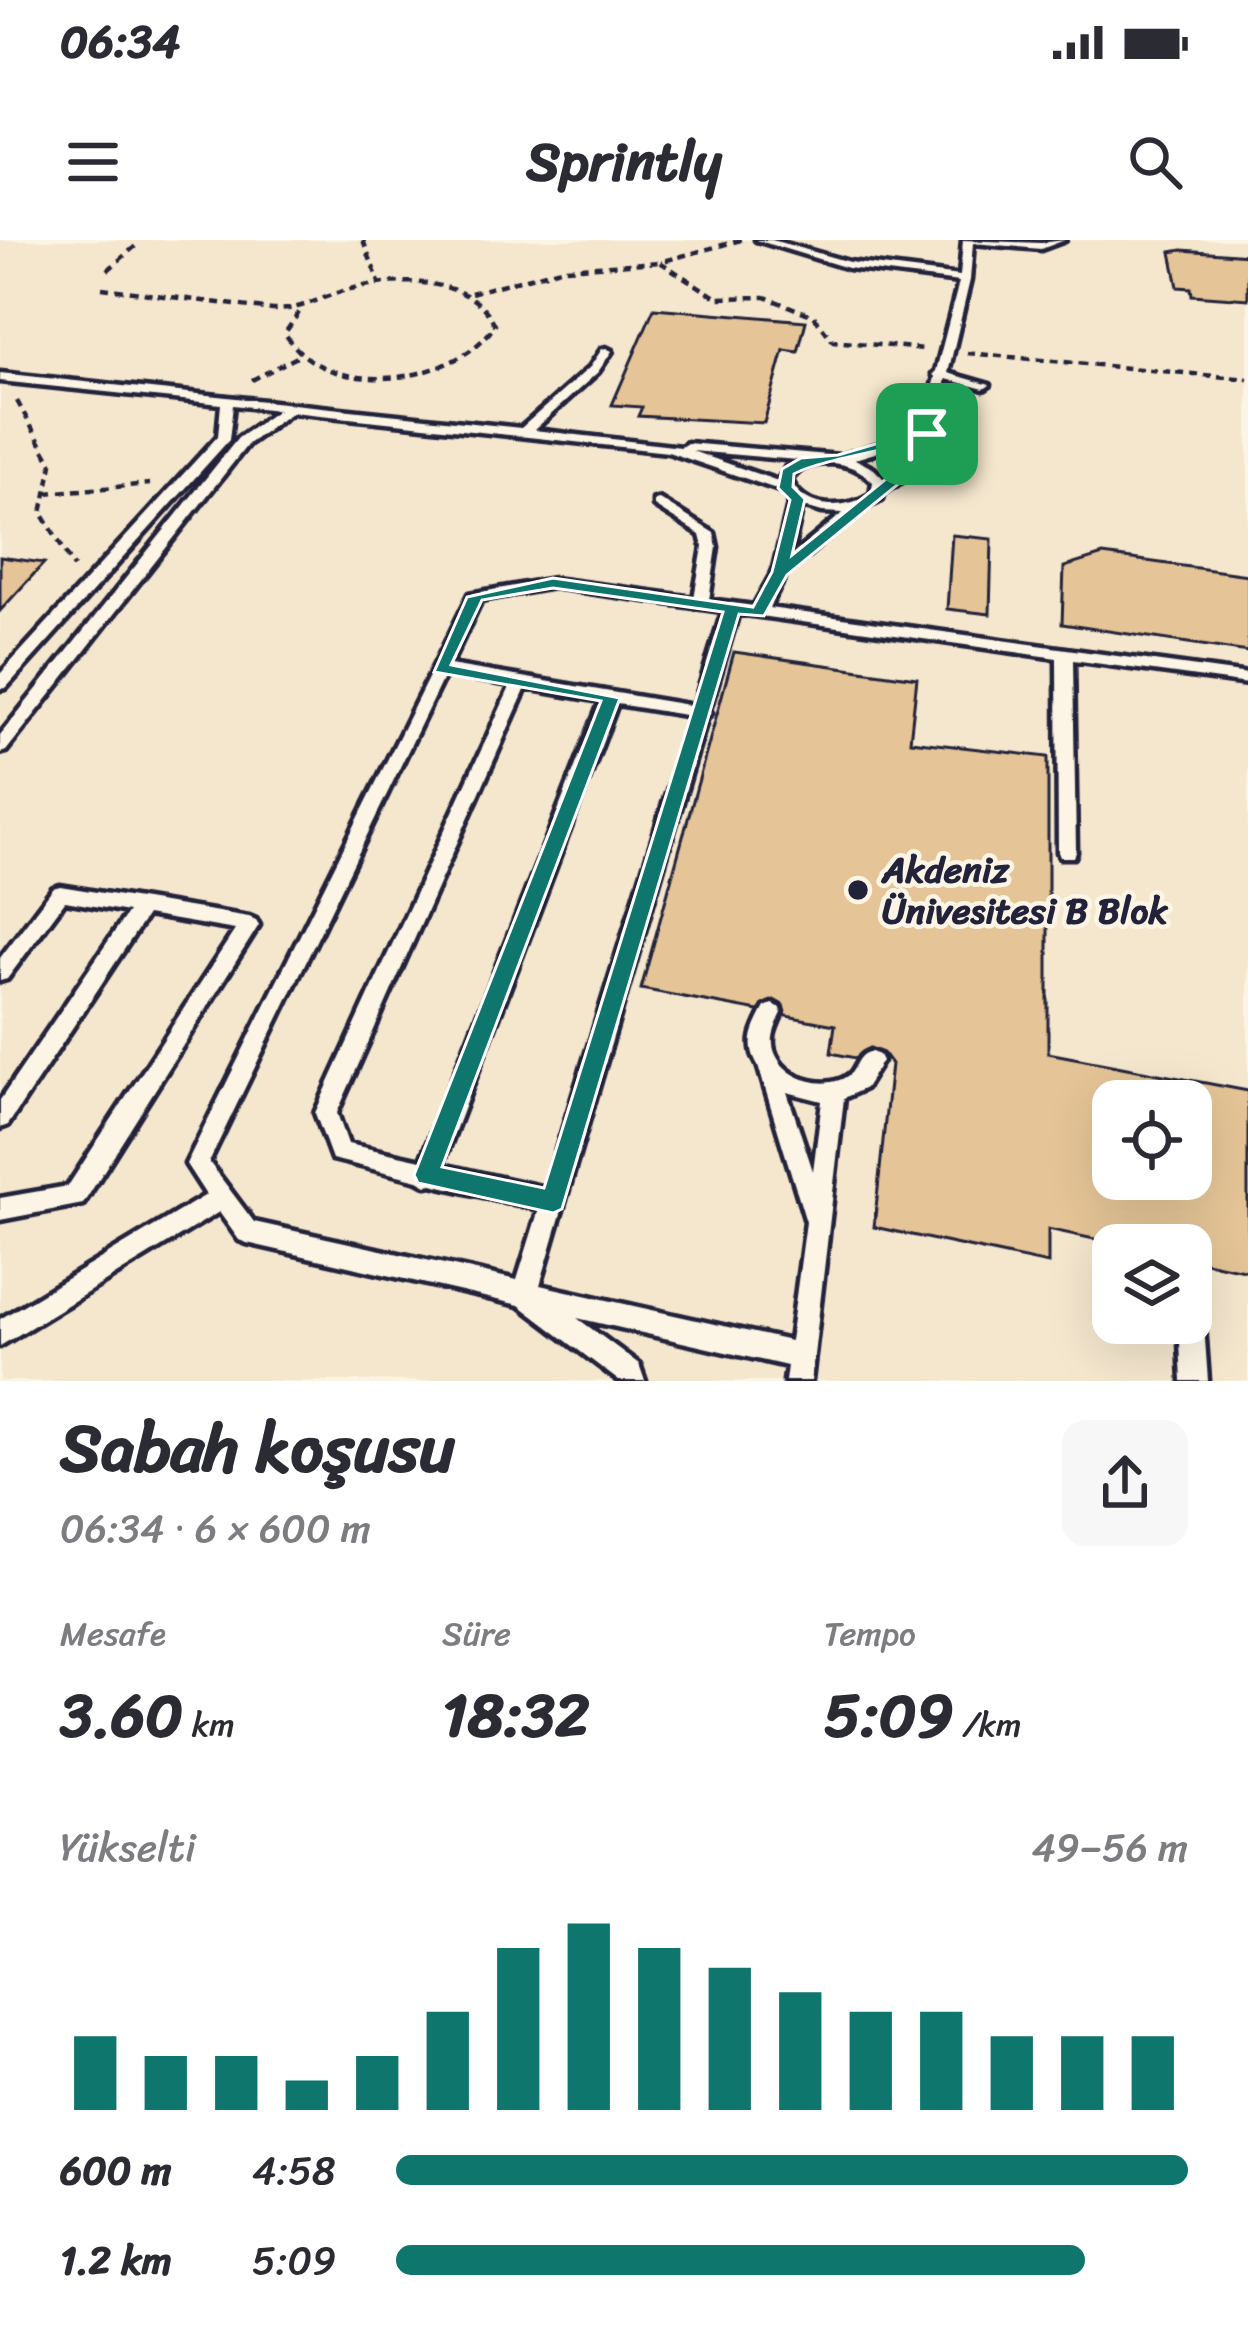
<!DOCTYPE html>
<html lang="tr">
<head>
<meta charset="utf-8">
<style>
  :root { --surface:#fff; --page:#f7f7f7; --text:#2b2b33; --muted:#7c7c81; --accent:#0f766e }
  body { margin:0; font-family:Sriracha,sans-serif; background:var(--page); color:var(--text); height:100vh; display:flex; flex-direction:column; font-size:45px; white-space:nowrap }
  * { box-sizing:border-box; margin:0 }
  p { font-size:39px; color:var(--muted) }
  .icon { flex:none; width:66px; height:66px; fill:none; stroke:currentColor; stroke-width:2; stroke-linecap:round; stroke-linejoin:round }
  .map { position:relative; height:1141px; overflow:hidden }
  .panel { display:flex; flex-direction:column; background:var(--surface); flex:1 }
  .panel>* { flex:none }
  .fabs { position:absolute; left:1092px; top:840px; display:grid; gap:24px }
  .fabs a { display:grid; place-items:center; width:120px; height:120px; border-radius:24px; background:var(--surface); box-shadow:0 12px 48px #0002; font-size:60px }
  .pin { position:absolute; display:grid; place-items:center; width:102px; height:102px; color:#fff; margin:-51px; border-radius:24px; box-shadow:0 6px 18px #0006 }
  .round { display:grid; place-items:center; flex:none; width:126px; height:126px; border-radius:24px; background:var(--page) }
  .head { display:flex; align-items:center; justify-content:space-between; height:204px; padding:0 60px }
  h1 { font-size:66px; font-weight:800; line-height:90px }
  .metrics { display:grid; grid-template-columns:repeat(3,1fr); gap:18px; height:204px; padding:12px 60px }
  .metrics div { display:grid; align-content:center }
  .metrics b { font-size:60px; font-weight:800 }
  .metrics small { font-size:33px; font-weight:400 }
  .metrics p { font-size:33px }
  .chart { height:336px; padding:24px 60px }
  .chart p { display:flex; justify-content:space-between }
  .chart svg { width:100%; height:216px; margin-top:12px; stroke:var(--accent); stroke-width:6 }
  ul { padding:0 60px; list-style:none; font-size:39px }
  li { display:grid; grid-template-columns:192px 144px 1fr; align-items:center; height:90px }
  li i { height:30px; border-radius:15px; background:var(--accent) }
  .status { display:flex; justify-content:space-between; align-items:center; height:84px; padding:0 60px; background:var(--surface); direction:ltr }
  .status svg { height:33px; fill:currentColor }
  header { display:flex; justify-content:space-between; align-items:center; height:156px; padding:0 60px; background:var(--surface); font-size:54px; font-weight:800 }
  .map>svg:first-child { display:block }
  .built { fill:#f5e7ce; fill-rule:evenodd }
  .building { fill:#e5c597; stroke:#22223b; stroke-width:3; fill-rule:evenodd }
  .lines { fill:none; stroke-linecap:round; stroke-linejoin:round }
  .lane-casing { stroke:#22223b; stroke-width:9 }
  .path { stroke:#22223b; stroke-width:4.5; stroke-dasharray:8 6; stroke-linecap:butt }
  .lane { fill:#fcf5e5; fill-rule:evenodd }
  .route { fill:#0f766e; stroke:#fff; stroke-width:3; fill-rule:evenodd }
  .poi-dot { fill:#22223b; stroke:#fcf5e5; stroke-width:4.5 }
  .labels { text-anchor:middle; stroke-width:9; stroke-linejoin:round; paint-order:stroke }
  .poi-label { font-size:36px; font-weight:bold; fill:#22223b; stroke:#fcf5e5; text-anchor:start }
</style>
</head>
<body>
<div class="status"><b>06:34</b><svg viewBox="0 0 49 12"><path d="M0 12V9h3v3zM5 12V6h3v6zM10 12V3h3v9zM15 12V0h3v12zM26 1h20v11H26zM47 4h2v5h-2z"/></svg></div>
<header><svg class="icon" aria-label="menu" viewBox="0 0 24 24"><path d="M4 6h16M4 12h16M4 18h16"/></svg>Sprintly<svg class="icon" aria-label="search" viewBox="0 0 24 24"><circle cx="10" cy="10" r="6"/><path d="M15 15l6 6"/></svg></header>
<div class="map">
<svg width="1248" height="1141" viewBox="0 0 1248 1141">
  <rect width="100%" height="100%" fill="#fcf5e5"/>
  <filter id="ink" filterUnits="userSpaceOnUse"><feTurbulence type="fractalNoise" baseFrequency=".00833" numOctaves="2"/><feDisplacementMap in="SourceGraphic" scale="24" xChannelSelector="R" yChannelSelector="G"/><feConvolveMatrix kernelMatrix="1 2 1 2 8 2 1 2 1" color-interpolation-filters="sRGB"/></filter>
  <g filter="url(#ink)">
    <path class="built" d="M0 0H1248V1141H0ZM1113 861H1191V939H1113ZM1113 1005H1191V1083H1113Z"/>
    <path class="building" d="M1182 10 1248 15V59L1192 55 1191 48 1178 47 1171 12Z
      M654 68 806 81 798 112 784 110 764 183 638 176 642 167 612 165Z
      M952 295 992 299 990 374 947 369Z
      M1103 315 1248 335V412L1062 384 1064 327Z
      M0 317 44 323 0 371Z
      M734 412 917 438 910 501 1048 517V813L1248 851V1031L1191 1019V1005H1122L1048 989V1024L874 987 891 824 883 813 870 808 855 818 831 813 835 785 786 776 783 765 774 760 758 771 641 749ZM1113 861H1191V939H1113Z"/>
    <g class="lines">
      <g class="lane-casing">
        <path id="lane" d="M756 0H772L849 22 960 36 963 0 1040 3 1065 0 1041 9 973 3 970 40 948 133 990 145 984 149 946 139 933 193 902 241 884 253 882 259 861 269 786 334 769 368 1248 434V444L1073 420 1076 612 1074 617H1060L1058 612 1057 418 738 373 709 470 711 473 707 477 540 1045 790 1101 806 982 758 825C745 803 754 788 765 767L772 764 779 767 782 773C775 788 768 801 777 817 789 841 831 852 851 833 857 826 859 814 870 812 873 812 876 814 879 815L882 821 865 848 844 858 811 1141H785L787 1126 577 1078 639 1124 645 1141H619L519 1065 247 1003 239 1000 219 972 0 1106V1079L206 955 186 924 470 354 553 339 694 358 703 307 700 295 654 266V260L659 259 714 293 717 307 709 360 754 366 773 332 790 260 782 251 668 212 292 172 248 204 6 511 0 513V495L238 198 278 170 233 165 229 200 6 448 0 449V434L218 196 221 164 0 141V133L521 188 590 127 602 109 606 108 612 111 598 132 534 190 681 207 687 203 840 216 921 191 935 137 933 134 936 131 959 42 848 28ZM915 201 892 235 885 240 874 229 855 219ZM692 211 797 220 787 226 778 241ZM829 223C847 224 861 229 873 242L871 254C845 270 804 271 791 240 800 226 813 223 829 223ZM802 266 822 272 843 273 791 316ZM553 347 723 371 694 466 450 425 481 360ZM445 434 511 445 315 873 332 919 418 940 427 945 432 944 539 969 517 1040 254 982 209 922ZM526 448 601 461 421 920 348 904 337 873ZM617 464 691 476 545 948 442 925ZM787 852 822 861 813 931Z
          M60 646 249 677 256 680 259 685 83 964 0 980V958L68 946 235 690 147 675 8 885 0 888V860L128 672 65 661 7 739 0 741V718L53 648Z
          M1191 1060 1200 1063 1203 1072 1208 1141H1182L1179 1083H1191Z"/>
      </g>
      <path class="path" d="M363 0 380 45
        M741 0 660 22 717 58 765 57 814 76 833 101 924 109
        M108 30 139 3
        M102 48 273 70C303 70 320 57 347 50 393 37 472 35 495 85 455 146 324 162 285 93L300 71
        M471 53 564 28 660 22
        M967 113 1248 139
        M252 140 297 117
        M17 161 52 224 42 273 74 327
        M46 253 150 244"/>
      <use href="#lane" class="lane"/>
    </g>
  </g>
  <path class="route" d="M927 189 934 194 902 241 787 335 764 376 739 374 562 969 553 973 418 943 414 935 601 461 434 432 467 357 553 338 753 367 772 332 790 260 778 248 782 229 801 218 838 215ZM914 202 891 235 792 315 805 259 793 247 794 234C814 222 885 210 914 202ZM553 348 723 372 544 948 442 927 620 458 451 425 482 360Z"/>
  <circle class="poi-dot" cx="858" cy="650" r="12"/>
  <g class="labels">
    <g class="poi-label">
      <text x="882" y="642">Akdeniz<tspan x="882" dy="41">Ünivesitesi B Blok</tspan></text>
    </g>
  </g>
</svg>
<div class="fabs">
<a><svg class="icon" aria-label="locate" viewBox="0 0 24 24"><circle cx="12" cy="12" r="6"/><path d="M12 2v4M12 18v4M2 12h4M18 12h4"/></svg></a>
<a><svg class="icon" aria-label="layers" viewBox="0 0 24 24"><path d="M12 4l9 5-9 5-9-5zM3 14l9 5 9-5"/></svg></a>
</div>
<div class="pin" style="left:927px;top:194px;background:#1e9e55"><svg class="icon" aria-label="arrive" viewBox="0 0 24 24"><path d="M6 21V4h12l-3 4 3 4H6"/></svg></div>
</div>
<section class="panel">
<div class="head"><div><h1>Sabah koşusu</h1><p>06:34 · 6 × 600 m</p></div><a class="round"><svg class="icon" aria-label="share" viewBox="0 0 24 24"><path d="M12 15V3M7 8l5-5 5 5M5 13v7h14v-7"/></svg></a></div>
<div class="metrics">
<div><p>Mesafe</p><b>3.60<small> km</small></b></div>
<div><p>Süre</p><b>18:32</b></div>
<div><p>Tempo</p><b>5:09<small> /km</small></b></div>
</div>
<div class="chart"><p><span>Yükselti</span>49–56 m</p>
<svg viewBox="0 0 160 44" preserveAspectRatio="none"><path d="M5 44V29M15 44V33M25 44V33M35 44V38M45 44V33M55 44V24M65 44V11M75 44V6M85 44V11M95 44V15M105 44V20M115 44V24M125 44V24M135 44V29M145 44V29M155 44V29"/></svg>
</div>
<ul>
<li><b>600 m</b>4:58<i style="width:100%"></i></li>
<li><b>1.2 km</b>5:09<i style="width:87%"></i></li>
</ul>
</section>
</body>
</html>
